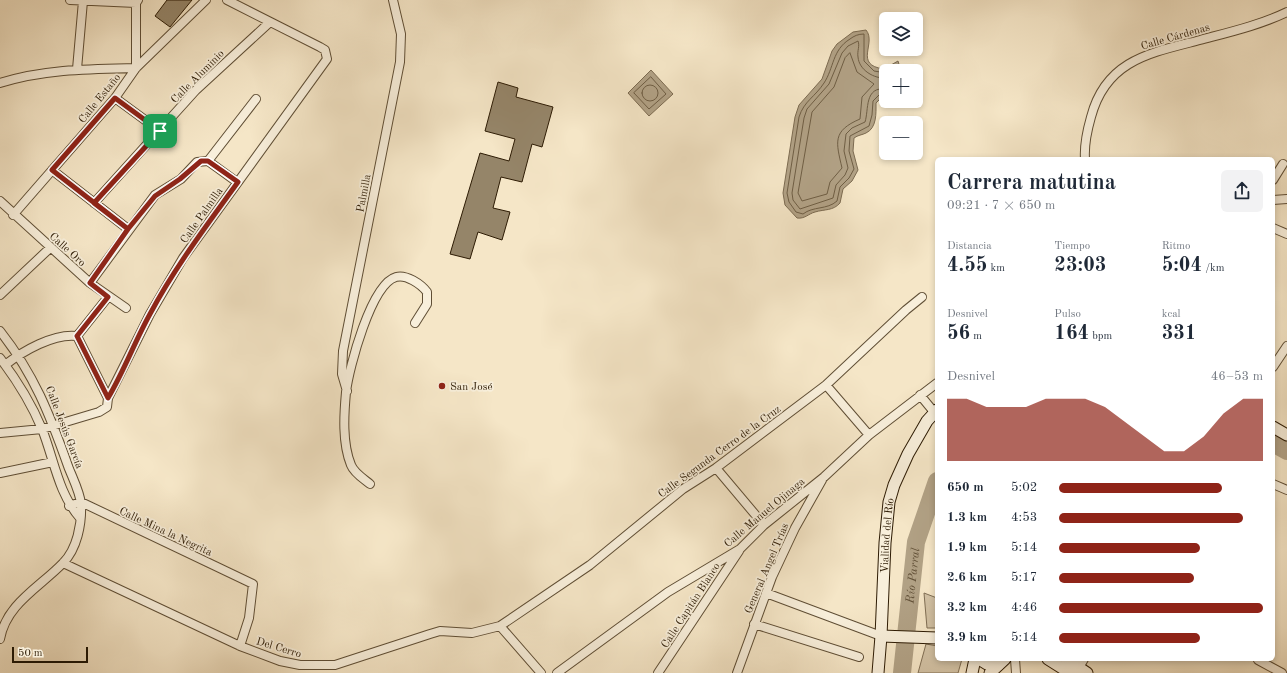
<!DOCTYPE html>
<html lang="es">
<head>
<meta charset="utf-8">
<style>
  :root { --surface:#fff; --page:#f2f2f3; --text:#1f2937; --muted:#747a83; --accent:#8f2418 }
  body { margin:0; font-family:"Old Standard TT",serif; background:var(--page); color:var(--text); height:100vh; display:flex; flex-direction:column; font-size:15px; white-space:nowrap }
  * { box-sizing:border-box; margin:0 }
  p { font-size:13px; color:var(--muted) }
  .icon { flex:none; width:22px; height:22px; fill:none; stroke:currentColor; stroke-width:2; stroke-linecap:round; stroke-linejoin:round }
  .map { position:relative; flex:1; overflow:hidden }
  .drawer { position:absolute; left:935px; top:157px; width:340px; height:504px; display:flex; flex-direction:column; background:var(--surface); border-radius:6px; box-shadow:0 2px 6px #0003 }
  .drawer>* { flex:none }
  .tools { position:absolute; left:879px; top:12px; display:grid; gap:8px }
  .tools a { display:grid; place-items:center; width:44px; height:44px; border-radius:6px; background:var(--surface); box-shadow:0 2px 6px #0003; font-size:20px }
  .scale { position:absolute; left:12px; bottom:10px; width:76px; box-sizing:border-box; padding-left:4px; border:2px solid #2d1b04; border-top:0; font-size:11px; line-height:14px; white-space:nowrap; color:#2d1b04; -webkit-text-stroke:3px #f8efdb; paint-order:stroke }
  .pin { position:absolute; display:grid; place-items:center; width:34px; height:34px; color:#fff; margin:-17px; border-radius:8px; box-shadow:0 2px 6px #0006 }
  .round { display:grid; place-items:center; flex:none; width:42px; height:42px; border-radius:6px; background:var(--page) }
  .head { display:flex; align-items:center; justify-content:space-between; height:68px; padding:0 12px }
  h1 { font-size:22px; font-weight:600; line-height:30px }
  .stats { display:grid; grid-template-columns:repeat(3,1fr); gap:6px; height:68px; padding:4px 12px }
  .stats div { display:grid; align-content:center }
  .stats b { font-size:20px; font-weight:600 }
  .stats small { font-size:11px; font-weight:400 }
  .stats p { font-size:11px }
  .chart { height:112px; padding:8px 12px }
  .chart p { display:flex; justify-content:space-between }
  .chart svg { width:100%; height:72px; margin-top:4px; fill:var(--accent); opacity:.7 }
  ul { padding:0 12px; list-style:none; font-size:13px }
  li { display:grid; grid-template-columns:64px 48px 1fr; align-items:center; height:30px }
  li i { height:10px; border-radius:5px; background:var(--accent) }
  .map>svg:first-child { display:block }
  .green { fill:#d3c3a6; stroke:#806f55 }
  .water { fill:#b1a185; stroke:#7c6b51 }
  .lines { fill:none; stroke-linecap:round; stroke-linejoin:round }
  .shore { stroke:#6f5e44; stroke-width:1 }
  .river { stroke:#b1a185; stroke-width:18 }
  .building { fill:#958569; stroke:#2d1b04 }
  .minor-casing { stroke:#5f4e35; stroke-width:10 }
  .secondary-casing { stroke:#2d1b04; stroke-width:13 }
  .minor { stroke:#f8efdb; stroke-width:8 }
  .secondary { stroke:#f8efdb; stroke-width:11 }
  .route-casing { stroke:#fff; stroke-width:8 }
  .route { stroke:#8f2418; stroke-width:5 }
  .poi-dot { fill:#8f2418; stroke:#f8efdb; stroke-width:1.5 }
  .labels { text-anchor:middle; stroke-width:3.5; stroke-linejoin:round; paint-order:stroke }
  .street-label { font-size:11px; fill:#2d1b04; stroke:#f8efdb }
  .poi-label { font-size:11px; fill:#2d1b04; stroke:#f8efdb; text-anchor:start }
  .water-label { font-size:12px; font-style:italic; fill:#625138; stroke:#f8efdb }
</style>
</head>
<body>
<div class="map">
<svg width="1287" height="673" viewBox="0 0 1287 673">
  <rect width="100%" height="100%" fill="#f5e6c7"/>
  <filter id="stains"><feTurbulence type="fractalNoise" baseFrequency=".005" numOctaves="4"/><feColorMatrix values="0 0 0 0 .2 0 0 0 0 .09 0 0 0 0 .02 0 0 0 .5 -.17"/></filter>
  <radialGradient id="worn" r=".72"><stop offset=".6" stop-color="#630" stop-opacity="0"/><stop offset="1" stop-color="#630" stop-opacity=".3"/></radialGradient>
  <path class="green" d="M924 593 937 598V628H927Z
    M926 644 937 646V659H962L958 673H918Z"/>
  <path class="water" d="M866 30C877 43 853 65 884 69L898 61 901 71H886V98L882 97 876 103C876 113 877 128 866 133 862 135 858 135 854 138L853 151 858 170 852 181 843 189 840 203C833 211 825 209 815 212 808 214 805 219 797 218L785 205 783 193 795 117 799 105 822 79 832 51 837 44 853 32Z
    M651 70 673 94 649 116 628 93Z"/>
  <g class="lines">
    <path class="shore" d="M850 53 857 72 874 84 862 97 860 119C832 131 836 142 842 168L830 182 827 194 802 201 798 193 812 112 834 87 845 58Z
      M886 73 874 71 864 61V34C858 34 854 36 850 39 832 50 834 68 824 83 815 97 804 101 799 117L787 193 789 202 796 212 803 214C813 206 827 210 837 201L840 187 849 178 854 169 849 151 850 136 869 126 872 115 873 101 880 94H886
      M651 77 666 94 649 109 634 93Z
      M886 78C874 79 859 70 858 57 857 51 860 46 858 41L848 46 842 53 829 84 807 109 804 118 792 193 793 200 800 209 833 198 836 185 845 175 848 168 844 151 846 134 852 128 865 122C869 110 864 86 886 89
      M642 93a8 8 0 1 1 16 0a8 8 0 1 1-16 0Z"/>
    <g class="river">
      <path d="M1273 443 1287 451"/>
      <path id="s1" d="M902 673 916 542 937 481"/>
    </g>
  </g>
  <path class="building" d="M167 0H192L170 27 155 16Z
    M498 82 518 88 516 97 553 107 542 147 532 144 522 182 501 177 493 208 510 212 502 240 478 232 470 259 450 254 480 153 509 161 515 139 485 131Z"/>
  <g class="lines">
    <g class="minor-casing">
      <path id="minor" d="M70 0 136 3
        M136 68V3L138 0
        M77 69 83 1
        M0 83C45 69 90 69 136 68
        M115 98 160 131
        M1085 159C1084 145 1087 131 1091 117 1106 60 1150 53 1200 40 1230 32 1260 25 1287 12
        M208 161 256 99
        M52 170 128 229
        M1273 180 1283 164
        M1273 200 1287 199
        M0 201 90 283 126 308
        M94 203 196 90 270 22
        M13 215 115 98 136 68 206 0
        M1273 228 1287 234
        M90 283 155 195 181 179 197 162 208 161 237 182
        M0 295 50 248
        M0 331C34 374 50 415 68 466 72 477 80 492 81 504 82 524 77 549 63 563 40 587 6 604 0 639
        M0 358C16 379 32 405 42 429 54 459 58 493 80 518
        M5 365C23 351 54 333 77 336L108 297
        M1273 367 1287 346
        M826 385 869 435
        M347 391 342 374 343 351 400 62 401 34 393 0
        M920 395 934 412
        M108 398 150 314 183 258 327 59 325 50 320 47 227 0
        M0 433 42 429 99 412 107 407 108 398 77 336
        M716 468 764 525
        M0 473 53 462
        M370 484C364 479 354 473 351 465 342 443 344 414 346 392 349 368 371 284 396 277 406 274 421 284 427 292V304L415 323
        M1273 484 1287 490
        M69 506 81 502 253 584 249 618 240 646
        M63 563 240 646 280 661 300 665H335L430 634 440 631 472 633 500 626 590 565 683 489 716 468 826 385 906 310 922 297
        M766 593 881 636
        M754 624 859 657
        M500 626 541 673
        M1015 659 1016 673
        M1258 660 1282 673
        M557 673 668 592 740 549 764 525 824 477 869 435 937 383
        M658 673 739 551
        M737 673 772 577 795 528 822 480
        M1076 673 1084 659"/>
    </g>
    <g class="secondary-casing">
      <g id="secondary">
        <path d="M1273 427 1287 435"/>
        <path d="M881 636 937 638"/>
        <path d="M979 659 987 664 998 665"/>
        <path d="M1048 659 1070 673"/>
        <path d="M1066 659 1087 673"/>
        <path id="s2" d="M878 673 881 636 885 543 889 502 894 485 908 454 927 421 937 410"/>
        <path d="M972 673 975 659"/>
        <path d="M990 673 1005 659"/>
      </g>
    </g>
    <use href="#minor" class="minor"/>
    <use href="#secondary" class="secondary"/>
  </g>
  <g class="lines">
    <g class="route-casing">
      <path id="route" d="M160 131 94 203 128 229 90 283 108 297 77 336 108 398C124 371 135 341 150 314 175 267 207 225 238 182L208 161H201L180 179 155 196 128 229 52 170 115 98 160 131"/>
    </g>
    <use href="#route" class="route"/>
  </g>
  <circle class="poi-dot" cx="442" cy="386" r="4"/>
  <g class="labels">
    <g class="street-label">
      <text transform="translate(1175 36) rotate(-16)" y="4">Calle Cárdenas</text>
      <text transform="translate(197 76) rotate(-45)" y="4">Calle Aluminio</text>
      <text transform="translate(99 98) rotate(-51)" y="4">Calle Estaño</text>
      <text transform="translate(363 193) rotate(-79)" y="4">Palmilla</text>
      <text transform="translate(201 215) rotate(-55)" y="4">Calle Palmilla</text>
      <text transform="translate(68 249) rotate(42)" y="4">Calle Oro</text>
      <text transform="translate(65 427) rotate(69)" y="4">Calle Jesús García</text>
      <text transform="translate(719 451) rotate(-36)" y="4">Calle Segunda Cerro de la Cruz</text>
      <text transform="translate(764 512) rotate(-40)" y="4">Calle Manuel Ojinaga</text>
      <text transform="translate(166 531) rotate(25)" y="4">Calle Mina la Negrita</text>
      <text dy="4" stroke="none"><textPath href="#s2" startOffset="138">Vialidad del Río</textPath></text>
      <text transform="translate(766 568) rotate(-67)" y="4">General Angel Trías</text>
      <text transform="translate(690 605) rotate(-57)" y="4">Calle Capitán Blanco</text>
      <text transform="translate(279 647) rotate(17)" y="4">Del Cerro</text>
    </g>
    <g class="poi-label">
      <text x="450" y="390">San José</text>
    </g>
    <g class="water-label">
      <text dy="4" stroke="none"><textPath href="#s1" startOffset="98">Río Parral</textPath></text>
    </g>
  </g>
  <rect width="100%" height="100%" filter="url(#stains)"/>
  <rect width="100%" height="100%" fill="url(#worn)"/>
</svg>
<div class="tools">
<a><svg class="icon" aria-label="layers" viewBox="0 0 24 24"><path d="M12 4l9 5-9 5-9-5zM3 14l9 5 9-5"/></svg></a>
<a>+</a>
<a>−</a>
</div>
<div class="scale">50 m</div>
<div class="pin" style="left:160px;top:131px;background:#1e9e55"><svg class="icon" aria-label="arrive" viewBox="0 0 24 24"><path d="M6 21V4h12l-3 4 3 4H6"/></svg></div>
<section class="drawer">
<div class="head"><div><h1>Carrera matutina</h1><p>09:21 · 7 × 650 m</p></div><a class="round"><svg class="icon" aria-label="share" viewBox="0 0 24 24"><path d="M12 15V3M7 8l5-5 5 5M5 13v7h14v-7"/></svg></a></div>
<div class="stats">
<div><p>Distancia</p><b>4.55<small> km</small></b></div>
<div><p>Tiempo</p><b>23:03</b></div>
<div><p>Ritmo</p><b>5:04<small> /km</small></b></div>
</div>
<div class="stats">
<div><p>Desnivel</p><b>56<small> m</small></b></div>
<div><p>Pulso</p><b>164<small> bpm</small></b></div>
<div><p>kcal</p><b>331</b></div>
</div>
<div class="chart"><p><span>Desnivel</span>46–53 m</p>
<svg viewBox="0 0 160 44" preserveAspectRatio="none"><path d="M0 44V6L10 6L20 11L30 11L40 11L50 6L60 6L70 6L80 11L90 20L100 29L110 38L120 38L130 29L140 15L150 6L160 6V44z"/></svg>
</div>
<ul>
<li><b>650 m</b>5:02<i style="width:80%"></i></li>
<li><b>1.3 km</b>4:53<i style="width:90%"></i></li>
<li><b>1.9 km</b>5:14<i style="width:69%"></i></li>
<li><b>2.6 km</b>5:17<i style="width:66%"></i></li>
<li><b>3.2 km</b>4:46<i style="width:100%"></i></li>
<li><b>3.9 km</b>5:14<i style="width:69%"></i></li>
</ul>
</section>
</div>
</body>
</html>
